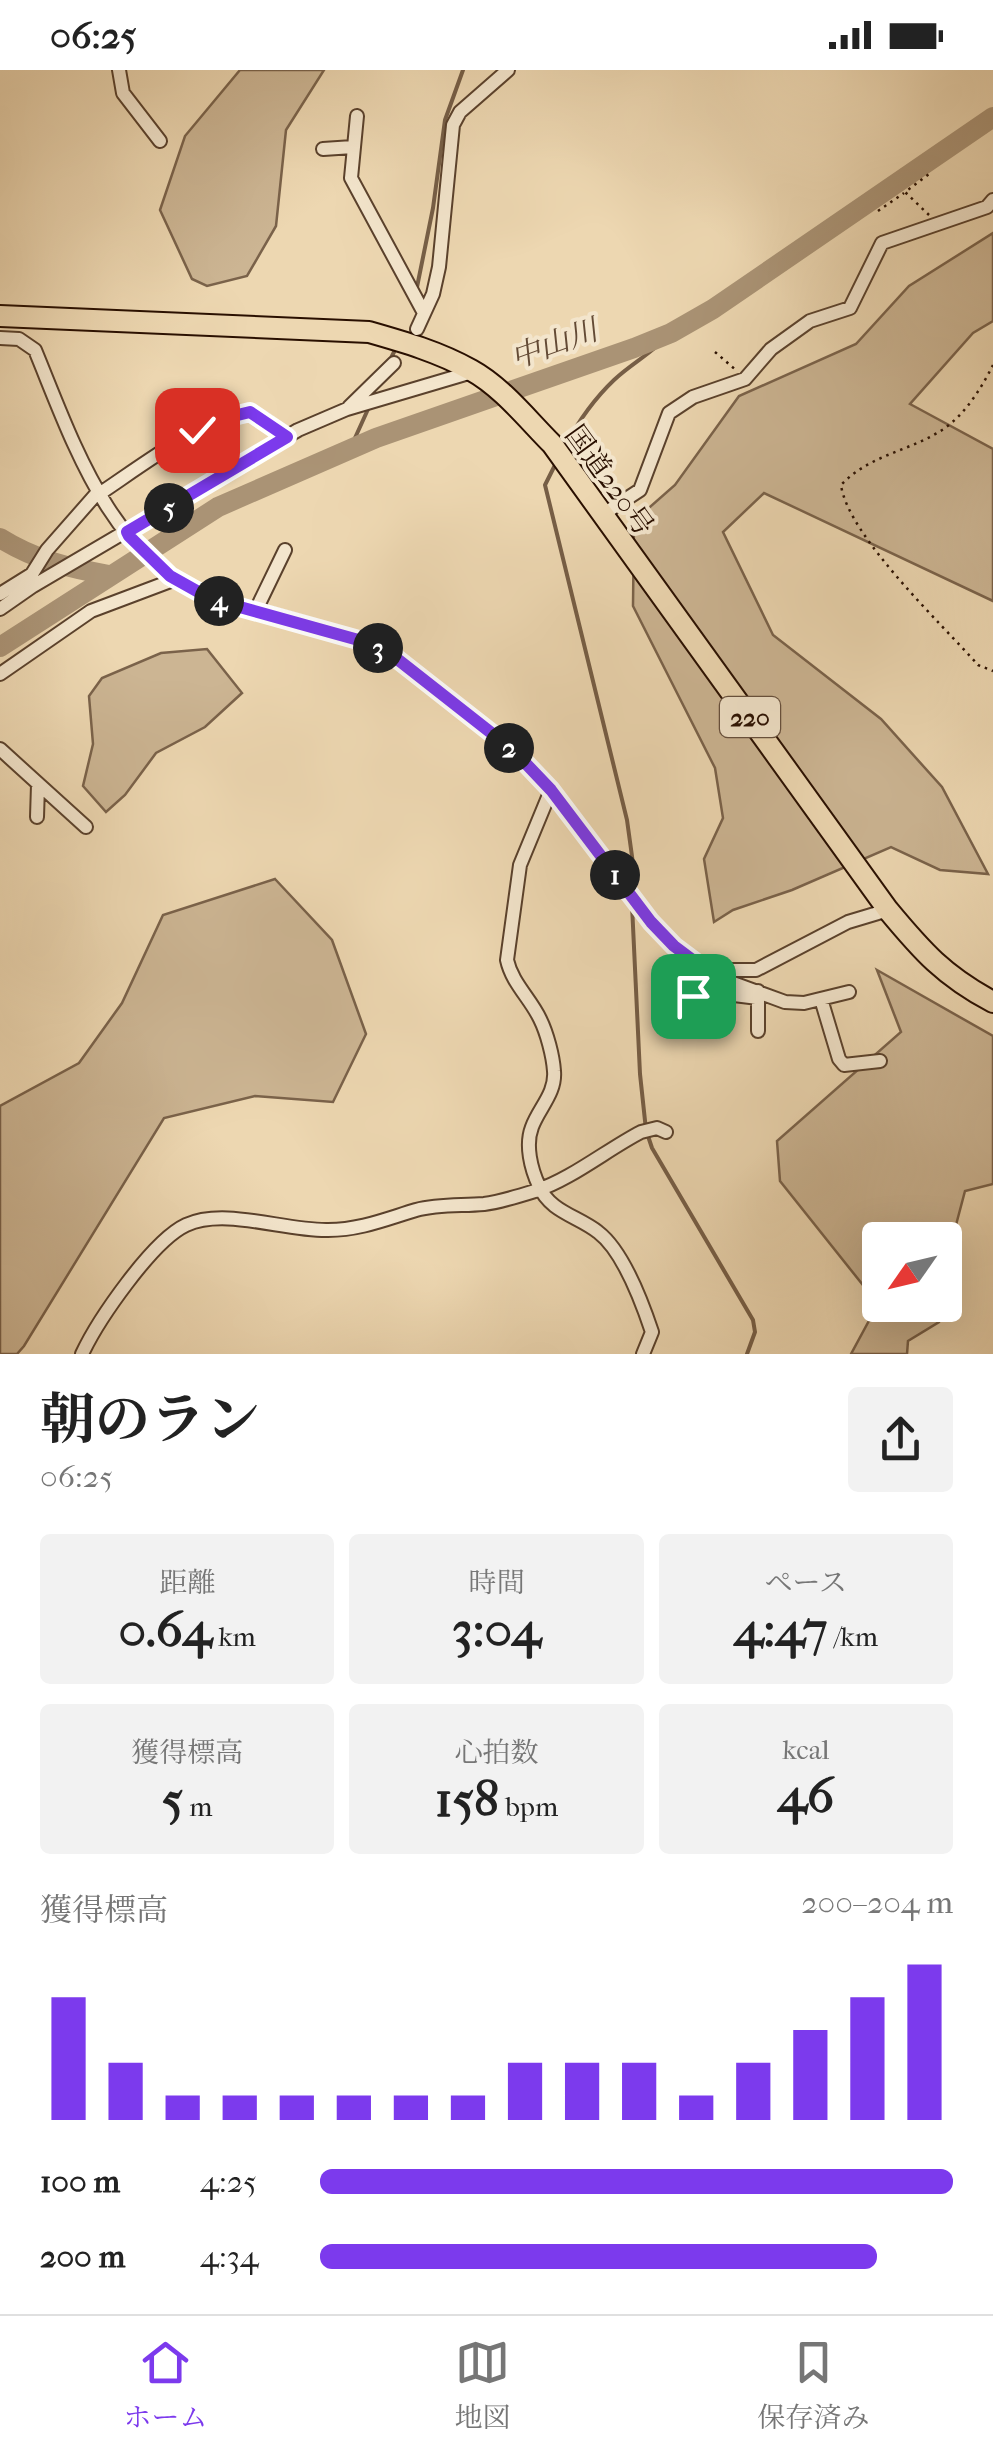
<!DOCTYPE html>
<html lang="ja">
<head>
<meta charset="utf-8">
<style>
  :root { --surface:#fff; --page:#f2f2f2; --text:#222; --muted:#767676; --line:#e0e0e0; --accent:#7c3aed }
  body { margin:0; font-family:"IM FELL French Canon","Noto Serif JP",serif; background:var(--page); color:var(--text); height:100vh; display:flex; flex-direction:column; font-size:38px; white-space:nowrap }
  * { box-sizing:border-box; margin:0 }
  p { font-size:32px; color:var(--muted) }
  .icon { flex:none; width:55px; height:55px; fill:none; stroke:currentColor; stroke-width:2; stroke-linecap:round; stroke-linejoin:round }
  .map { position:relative; height:1284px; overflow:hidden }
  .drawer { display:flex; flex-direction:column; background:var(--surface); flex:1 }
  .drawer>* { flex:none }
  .needle { width:65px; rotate:236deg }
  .tools { position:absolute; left:862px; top:1152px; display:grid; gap:20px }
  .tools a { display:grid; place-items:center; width:100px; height:100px; border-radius:10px; background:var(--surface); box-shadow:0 10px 40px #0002; font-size:50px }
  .pin { position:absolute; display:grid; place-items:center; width:85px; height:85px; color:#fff; margin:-42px; border-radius:20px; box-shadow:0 5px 15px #0006 }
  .km { position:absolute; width:50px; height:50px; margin:-25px; border-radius:50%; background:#222; color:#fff; font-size:28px; line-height:50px; text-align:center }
  .round { display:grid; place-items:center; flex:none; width:105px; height:105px; border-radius:10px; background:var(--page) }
  .head { display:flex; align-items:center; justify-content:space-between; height:170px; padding:0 40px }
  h1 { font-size:55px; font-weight:700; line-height:75px }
  .stats { display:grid; grid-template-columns:repeat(3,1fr); gap:15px; height:170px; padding:10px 40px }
  .stats div { display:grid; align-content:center; border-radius:10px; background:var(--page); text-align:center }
  .stats b { font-size:50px; font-weight:700 }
  .stats small { font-size:28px; font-weight:400 }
  .stats p { font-size:28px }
  .chart { height:280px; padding:20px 40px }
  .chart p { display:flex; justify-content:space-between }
  .chart svg { width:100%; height:180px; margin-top:10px; stroke:var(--accent); stroke-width:6 }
  ul { padding:0 40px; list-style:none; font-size:32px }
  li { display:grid; grid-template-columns:160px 120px 1fr; align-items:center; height:75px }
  li i { height:25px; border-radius:12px; background:var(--accent) }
  .status { display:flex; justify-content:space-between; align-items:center; height:70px; padding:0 50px; background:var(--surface); direction:ltr }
  .status svg { height:28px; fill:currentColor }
  .dock { display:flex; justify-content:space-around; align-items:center; height:140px; border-top:2px solid var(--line); background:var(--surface); font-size:28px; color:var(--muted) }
  .dock a { display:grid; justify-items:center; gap:5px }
  .dock .selected { color:var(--accent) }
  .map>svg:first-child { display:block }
  .green { fill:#ccb593; stroke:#7a624a; stroke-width:2.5; fill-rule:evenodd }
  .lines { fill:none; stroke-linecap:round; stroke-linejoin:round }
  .stream { stroke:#765e46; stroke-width:4 }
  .river { stroke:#aa9375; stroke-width:20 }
  .minor-casing { stroke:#5a412c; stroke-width:16 }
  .highway-casing { stroke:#290f00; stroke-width:24 }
  .path { stroke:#290f00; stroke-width:2.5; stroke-dasharray:2.5 5; stroke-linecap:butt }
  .minor { stroke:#f3e5cc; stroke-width:12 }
  .highway { stroke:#edd7b1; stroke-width:20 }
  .route-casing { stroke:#fff; stroke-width:20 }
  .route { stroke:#7c3aed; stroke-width:12 }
  .labels { text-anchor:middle; stroke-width:8; stroke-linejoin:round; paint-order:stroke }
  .shield { fill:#f3e5cc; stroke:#664f3d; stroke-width:2.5 }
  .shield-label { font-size:25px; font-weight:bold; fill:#290f00 }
  .street-label { font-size:28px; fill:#290f00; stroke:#f3e5cc }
  .water-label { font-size:30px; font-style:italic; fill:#634a35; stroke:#f3e5cc }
</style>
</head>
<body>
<div class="status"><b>06:25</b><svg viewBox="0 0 49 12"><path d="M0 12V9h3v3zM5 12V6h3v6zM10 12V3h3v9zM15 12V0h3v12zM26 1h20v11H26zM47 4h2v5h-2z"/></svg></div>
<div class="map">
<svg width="993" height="1284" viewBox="0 0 993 1284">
  <rect width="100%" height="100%" fill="#edd7b1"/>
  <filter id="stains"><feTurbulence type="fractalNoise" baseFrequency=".002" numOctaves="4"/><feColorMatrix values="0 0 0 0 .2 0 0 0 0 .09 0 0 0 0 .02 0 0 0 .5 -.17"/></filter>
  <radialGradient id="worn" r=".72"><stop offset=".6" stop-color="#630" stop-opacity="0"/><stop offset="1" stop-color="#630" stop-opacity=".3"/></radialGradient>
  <path class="green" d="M240 0H324L286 60 276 156 247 206 207 216 192 209 160 140 185 66Z
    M993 163V251L973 263 910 334 993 379V531L764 423 723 462 773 565 881 649 942 717 988 804 940 800 891 777 792 820 733 840 714 852 704 789 723 748 715 698 633 536 634 451 675 415 739 326 856 274 909 216Z
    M207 579 242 623 205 657 156 683 125 725 106 742 83 716 93 674 89 626 102 608 161 583Z
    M275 809 332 870 366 964 333 1032 255 1026 164 1048 24 1276 17 1284H0V1036L79 993 122 933 163 845Z
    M877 900 993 966V1114L965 1121 952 1170 956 1223 939 1252 908 1271 907 1284H851L878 1234 780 1111 777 1071 901 962ZM880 1170H945V1235H880Z"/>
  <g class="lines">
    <path class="stream" d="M417 217 433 138 445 50 463 0
      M389 292 394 282
      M565 376C578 352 594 329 614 310 632 293 654 282 671 263
      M350 379 369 337
      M556 393 545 415 627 750 635 808 633 820
      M632 835 640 1004 646 1060 652 1078 753 1250 755 1262 747 1284"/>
    <path class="river" d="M0 468C35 490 69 498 109 505
      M0 577 218 437 376 368 634 278 671 263 713 239 993 47"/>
    <g class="minor-casing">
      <path id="minor" d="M119 0 123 23 160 71
        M357 46 351 108 424 243
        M323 79 353 77
        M417 259 433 224 439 197 453 55 460 42 508 0
        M0 268 19 269 35 280C73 372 110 488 211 529 225 535 241 536 256 540 300 552 345 564 387 581L513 680 551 720 651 852 673 876 698 894 720 900H756L848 852 888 840
        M349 337 394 293
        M99 424C130 404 214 340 248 343 261 344 276 359 287 367
        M602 445 640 420 669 343 693 327 745 309 771 279 810 251 850 238 882 173 987 137 993 130
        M0 524 32 504 47 480 98 422
        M0 539 33 516 298 360 347 339 472 302
        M256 540 285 480
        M0 604 91 541 176 509
        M0 679 86 757
        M551 720 520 795 507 890C512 913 530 928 540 949 547 963 553 986 554 1001 556 1023 539 1038 532 1057 525 1075 531 1099 539 1116 550 1142 578 1146 598 1162 623 1181 642 1232 652 1262L643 1284
        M37 747 38 715
        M711 905 785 932 804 933 849 922
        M758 921V961
        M721 928 726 924 758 928
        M821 929 839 989 844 995 880 991
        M690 946 693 926 707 896
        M82 1284C98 1250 152 1171 186 1155 225 1137 284 1161 328 1160 360 1160 386 1149 416 1140 439 1134 461 1136 484 1134 500 1132 519 1126 535 1121 570 1110 608 1079 641 1062L657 1058 666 1062"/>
    </g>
    <g class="highway-casing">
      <path id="highway" d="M0 246 369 262C404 272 439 282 471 300 502 317 527 349 552 374L888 840C922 881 944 906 993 932"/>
    </g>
    <path class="path" d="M878 141 904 123
      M929 145 905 122 929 104
      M715 282 737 301
      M993 295C982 317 966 343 945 358 912 381 870 384 841 415 848 466 942 554 978 595L993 601"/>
    <use href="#minor" class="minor"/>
    <use href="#highway" class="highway"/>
  </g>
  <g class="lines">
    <g class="route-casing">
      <path id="route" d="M197 360 217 350 250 342 287 367 127 462 129 466 170 506 211 529 362 571 387 581 513 680 551 720 651 852 674 876 698 894 707 896 693 926"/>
    </g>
    <use href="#route" class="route"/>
  </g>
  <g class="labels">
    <rect class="shield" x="720" y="627" width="60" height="40" rx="8"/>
    <g class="shield-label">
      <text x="750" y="656">220</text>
    </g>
    <g class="street-label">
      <text transform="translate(610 410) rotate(54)" y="10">国道220号</text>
    </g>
    <g class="water-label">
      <text transform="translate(554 274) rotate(-20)" y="10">中山川</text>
    </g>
  </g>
  <rect width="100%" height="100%" filter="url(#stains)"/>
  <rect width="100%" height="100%" fill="url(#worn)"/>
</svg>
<div class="tools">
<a><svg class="needle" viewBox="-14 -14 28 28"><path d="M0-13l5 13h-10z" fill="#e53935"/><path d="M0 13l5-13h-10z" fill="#767676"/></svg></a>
</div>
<div class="pin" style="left:693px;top:926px;background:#1e9e55"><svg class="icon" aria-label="arrive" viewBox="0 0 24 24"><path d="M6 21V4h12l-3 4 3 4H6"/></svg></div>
<div class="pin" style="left:197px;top:360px;background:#d93025"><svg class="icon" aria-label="check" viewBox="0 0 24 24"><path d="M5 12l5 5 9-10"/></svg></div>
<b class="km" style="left:615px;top:805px">1</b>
<b class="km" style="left:509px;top:678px">2</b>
<b class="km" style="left:378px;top:578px">3</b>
<b class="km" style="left:219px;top:531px">4</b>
<b class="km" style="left:169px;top:438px">5</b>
</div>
<section class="drawer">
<div class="head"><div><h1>朝のラン</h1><p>06:25</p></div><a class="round"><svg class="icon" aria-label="share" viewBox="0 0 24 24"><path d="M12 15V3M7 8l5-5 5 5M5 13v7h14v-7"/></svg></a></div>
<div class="stats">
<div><p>距離</p><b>0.64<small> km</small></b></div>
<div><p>時間</p><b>3:04</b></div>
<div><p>ペース</p><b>4:47<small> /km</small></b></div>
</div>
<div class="stats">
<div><p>獲得標高</p><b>5<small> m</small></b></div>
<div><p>心拍数</p><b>158<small> bpm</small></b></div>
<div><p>kcal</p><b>46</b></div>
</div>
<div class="chart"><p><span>獲得標高</span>200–204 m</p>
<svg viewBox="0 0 160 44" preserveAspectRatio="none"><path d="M5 44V14M15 44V30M25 44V38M35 44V38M45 44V38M55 44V38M65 44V38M75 44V38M85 44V30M95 44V30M105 44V30M115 44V38M125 44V30M135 44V22M145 44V14M155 44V6"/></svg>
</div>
<ul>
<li><b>100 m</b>4:25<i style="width:100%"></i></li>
<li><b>200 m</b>4:34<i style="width:88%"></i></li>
</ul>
</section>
<nav class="dock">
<a class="selected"><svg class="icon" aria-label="home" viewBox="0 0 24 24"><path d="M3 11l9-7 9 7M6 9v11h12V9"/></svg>ホーム</a>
<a><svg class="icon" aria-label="map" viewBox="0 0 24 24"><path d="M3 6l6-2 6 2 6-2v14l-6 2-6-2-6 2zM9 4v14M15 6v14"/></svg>地図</a>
<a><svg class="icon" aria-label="saved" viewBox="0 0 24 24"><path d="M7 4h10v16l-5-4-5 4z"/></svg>保存済み</a>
</nav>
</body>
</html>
